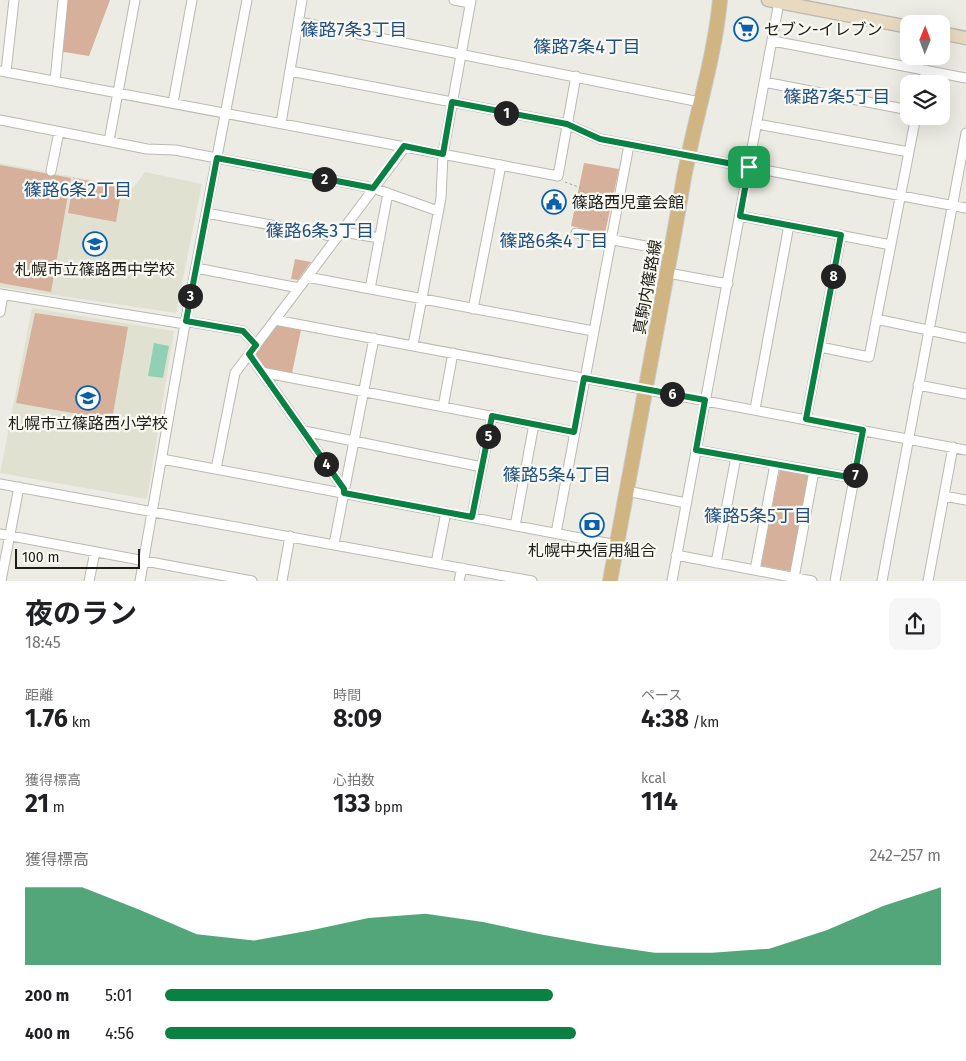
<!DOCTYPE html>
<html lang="ja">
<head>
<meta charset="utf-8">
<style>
  :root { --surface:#fff; --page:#f6f6f6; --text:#202124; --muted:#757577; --accent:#0b8043 }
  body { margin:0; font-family:"Fira Sans","Noto Sans JP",sans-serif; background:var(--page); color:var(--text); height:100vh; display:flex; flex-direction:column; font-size:19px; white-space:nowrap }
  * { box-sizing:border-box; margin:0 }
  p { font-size:16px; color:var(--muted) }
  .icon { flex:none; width:28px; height:28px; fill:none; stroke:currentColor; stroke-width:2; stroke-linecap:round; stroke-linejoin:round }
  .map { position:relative; height:581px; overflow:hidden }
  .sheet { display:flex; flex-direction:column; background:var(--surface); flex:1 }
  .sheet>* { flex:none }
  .needle { width:32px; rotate:1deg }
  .fabs { position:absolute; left:900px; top:15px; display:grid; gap:10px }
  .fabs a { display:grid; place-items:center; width:50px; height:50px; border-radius:10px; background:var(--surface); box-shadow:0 5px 20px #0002; font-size:25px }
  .scale { position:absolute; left:15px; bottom:12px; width:125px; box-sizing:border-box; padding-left:5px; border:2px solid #1d1d1a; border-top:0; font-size:14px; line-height:18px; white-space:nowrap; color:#1d1d1a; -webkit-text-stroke:4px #f9f9f2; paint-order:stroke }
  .pin { position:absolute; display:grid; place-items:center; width:42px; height:42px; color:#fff; margin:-21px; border-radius:10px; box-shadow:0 2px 8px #0006 }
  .km { position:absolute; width:25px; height:25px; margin:-12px; border-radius:50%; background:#222; color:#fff; font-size:14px; line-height:25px; text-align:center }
  .round { display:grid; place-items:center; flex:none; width:52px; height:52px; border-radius:10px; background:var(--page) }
  .headline { display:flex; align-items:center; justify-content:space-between; height:85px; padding:0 25px }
  h1 { font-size:28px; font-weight:700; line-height:38px }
  .metrics { display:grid; grid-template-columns:repeat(3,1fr); gap:8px; height:85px; padding:5px 25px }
  .metrics div { display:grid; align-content:center }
  .metrics b { font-size:25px; font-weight:700 }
  .metrics small { font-size:14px; font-weight:400 }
  .metrics p { font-size:14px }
  .chart { height:140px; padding:10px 25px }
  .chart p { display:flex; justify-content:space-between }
  .chart svg { width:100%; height:90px; margin-top:5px; fill:var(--accent); opacity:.7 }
  ul { padding:0 25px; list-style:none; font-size:16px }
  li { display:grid; grid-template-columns:80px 60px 1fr; align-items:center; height:38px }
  li i { height:12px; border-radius:6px; background:var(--accent) }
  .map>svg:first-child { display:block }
  .built { fill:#e1e1d2 }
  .green { fill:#d7b09c }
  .water { fill:#90d1b5 }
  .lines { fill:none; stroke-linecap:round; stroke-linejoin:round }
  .street-casing { stroke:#babab2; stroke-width:11 }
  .secondary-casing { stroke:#babab2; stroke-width:15 }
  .primary-casing { stroke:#c9c9c8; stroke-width:16 }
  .path { stroke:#a6a69f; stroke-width:1; stroke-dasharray:2.5 2.5; stroke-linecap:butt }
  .street { stroke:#fff; stroke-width:9 }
  .secondary { stroke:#e7dac1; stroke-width:12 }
  .primary { stroke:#d0b482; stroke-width:14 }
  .route-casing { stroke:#fff; stroke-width:10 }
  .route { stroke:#0b8043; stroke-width:6 }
  .labels { text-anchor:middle; stroke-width:4.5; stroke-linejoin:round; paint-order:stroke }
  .poi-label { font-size:16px; fill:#1d1d1a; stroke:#f9f9f2 }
  .street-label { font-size:16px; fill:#1d1d1a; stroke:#f9f9f2 }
  .neighbourhood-label { font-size:18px; fill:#204f83; stroke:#f9f9f2 }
</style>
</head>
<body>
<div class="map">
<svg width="966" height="581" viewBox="0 0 966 581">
  <rect width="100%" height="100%" fill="#ecece4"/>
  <path class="built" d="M0 163 133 188 145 172 202 184 176 313 0 287Z
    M32 308 174 331 147 499 0 473Z"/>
  <path class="green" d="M63 0H110L89 56 58 51Z
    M584 163 619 169 605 233 571 226Z
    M0 165 71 178 51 292 0 283Z
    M74 178 122 187 116 222 68 213Z
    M295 259 311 262 298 280 291 279Z
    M35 313 128 327 112 420 16 403Z
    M275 320 302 325 291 378 261 372 249 354Z
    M780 469 807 474 809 476 792 570 789 571 762 566 760 563Z"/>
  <path class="water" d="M154 343 169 346 163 378 148 376Z"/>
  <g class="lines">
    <g class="street-casing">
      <path id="street" d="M454 0 470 3
        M299 22 700 102
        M773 41 966 78
        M0 71 405 147 235 373 216 469
        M290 71 567 124 600 139 966 208
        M6 72 14 0
        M55 81 63 0
        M764 82 909 110
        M923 84 926 70
        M173 103 192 0
        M0 120 147 149 175 150 373 188 438 211
        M281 123 302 0
        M757 124 909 152
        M109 141 135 0
        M405 147 558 176 576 76
        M51 171 59 132
        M206 213 337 237
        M740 216 891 245
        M342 232 380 238
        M576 233 672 251
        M196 268 299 288
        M668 273 728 284
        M307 277 593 331
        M370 289 388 193
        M0 294 185 324
        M473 309 501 165
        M0 312 3 295
        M876 319 966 338
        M275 320 966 450
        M185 321 243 331 256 345
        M413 345 441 198 443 154 471 0
        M820 347 869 357 916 116
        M249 354 344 489
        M261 372 574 432
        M918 385 966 394
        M443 407 453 353
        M755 409 789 225
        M806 419 841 235
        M304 431 482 467
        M696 450 854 478
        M162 459 617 545
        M0 484 532 581
        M627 491 686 503
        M944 496 966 500
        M472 517 492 416
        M515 526 534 424
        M556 533 629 145
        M0 534 252 581
        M334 544 374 338
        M676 555 812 581
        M436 563 446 512
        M716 563 736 457
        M755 570 775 464
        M794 578 814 471
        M1 581 19 487
        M89 581 95 552
        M140 581 185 324 247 0
        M282 581 290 536
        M459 581 462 568
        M672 581 779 2
        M835 581 863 430
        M882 581 966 133
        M928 581 953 447"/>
    </g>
    <g class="secondary-casing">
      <path id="secondary" d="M768 0 909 27
        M941 33 966 38"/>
    </g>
    <g class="primary-casing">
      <path id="primary" d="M610 581C635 451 659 320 682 189 692 126 714 64 720 0"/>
    </g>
    <path class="path" d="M565 182 581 188 605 221"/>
    <use href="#street" class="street"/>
    <use href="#secondary" class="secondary"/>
    <use href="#primary" class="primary"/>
  </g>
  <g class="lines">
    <g class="route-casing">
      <path id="route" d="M452 102 567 124 600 139 749 167 740 216 841 235 806 419 863 430 854 478 696 450 705 400 584 378 574 432 492 416 472 517 344 493V489L249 354 256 345 243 331 186 321 217 158 373 188 404 146 443 154Z"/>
    </g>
    <use href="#route" class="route"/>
  </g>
  <defs>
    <g id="supermarket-ring" transform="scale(1.25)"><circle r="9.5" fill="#f9f9f2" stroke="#0b60ad" stroke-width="1.5"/><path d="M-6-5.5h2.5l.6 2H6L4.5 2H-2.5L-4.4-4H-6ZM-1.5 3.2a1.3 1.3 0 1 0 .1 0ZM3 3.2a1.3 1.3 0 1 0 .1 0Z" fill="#0b60ad"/></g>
    <g id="civic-ring" transform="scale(1.25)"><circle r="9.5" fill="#f9f9f2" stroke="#0b60ad" stroke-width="1.5"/><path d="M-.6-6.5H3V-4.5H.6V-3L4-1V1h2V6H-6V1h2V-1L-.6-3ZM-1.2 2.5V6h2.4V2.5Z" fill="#0b60ad"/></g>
    <g id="school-ring" transform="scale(1.25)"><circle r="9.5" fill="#f9f9f2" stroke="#0b60ad" stroke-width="1.5"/><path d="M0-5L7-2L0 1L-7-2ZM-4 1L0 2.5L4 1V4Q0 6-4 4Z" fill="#0b60ad"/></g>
    <g id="bank-ring" transform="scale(1.25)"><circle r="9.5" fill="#f9f9f2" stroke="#0b60ad" stroke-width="1.5"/><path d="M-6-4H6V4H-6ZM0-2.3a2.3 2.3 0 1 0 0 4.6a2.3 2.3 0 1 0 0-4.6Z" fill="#0b60ad"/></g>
  </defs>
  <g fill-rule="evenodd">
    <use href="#supermarket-ring" x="746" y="29"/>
    <use href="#civic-ring" x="554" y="202"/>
    <use href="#school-ring" x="95" y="244"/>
    <use href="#school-ring" x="88" y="398"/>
    <use href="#bank-ring" x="592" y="525"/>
  </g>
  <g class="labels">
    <g class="poi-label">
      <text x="764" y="35" text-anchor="start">セブン-イレブン</text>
      <text x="572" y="208" text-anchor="start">篠路西児童会館</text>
      <text x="95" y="275">札幌市立篠路西中学校</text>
      <text x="88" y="429">札幌市立篠路西小学校</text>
      <text x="592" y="556">札幌中央信用組合</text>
    </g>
    <g class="street-label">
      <text transform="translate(647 287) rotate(-80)" y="6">真駒内篠路線</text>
    </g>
    <g class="neighbourhood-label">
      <text x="354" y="36">篠路7条3丁目</text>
      <text x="587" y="53">篠路7条4丁目</text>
      <text x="837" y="103">篠路7条5丁目</text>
      <text x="78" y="196">篠路6条2丁目</text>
      <text x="320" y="237">篠路6条3丁目</text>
      <text x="554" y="247">篠路6条4丁目</text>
      <text x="557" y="481">篠路5条4丁目</text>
      <text x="758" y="522">篠路5条5丁目</text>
    </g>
  </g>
</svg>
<div class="fabs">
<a><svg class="needle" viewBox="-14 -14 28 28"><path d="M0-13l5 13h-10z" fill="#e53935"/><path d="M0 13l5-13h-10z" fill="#757577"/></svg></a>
<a><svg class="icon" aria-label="layers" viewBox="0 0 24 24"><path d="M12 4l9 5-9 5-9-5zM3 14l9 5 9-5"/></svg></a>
</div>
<div class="scale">100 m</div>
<div class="pin" style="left:749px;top:167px;background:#1e9e55"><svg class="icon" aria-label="arrive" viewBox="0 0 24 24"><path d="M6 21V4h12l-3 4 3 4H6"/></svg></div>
<b class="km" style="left:506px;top:113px">1</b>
<b class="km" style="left:324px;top:179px">2</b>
<b class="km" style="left:190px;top:296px">3</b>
<b class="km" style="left:326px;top:464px">4</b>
<b class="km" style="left:488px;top:436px">5</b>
<b class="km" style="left:672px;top:394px">6</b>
<b class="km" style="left:855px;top:475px">7</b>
<b class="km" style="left:833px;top:276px">8</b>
</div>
<section class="sheet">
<div class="headline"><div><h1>夜のラン</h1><p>18:45</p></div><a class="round"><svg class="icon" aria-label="share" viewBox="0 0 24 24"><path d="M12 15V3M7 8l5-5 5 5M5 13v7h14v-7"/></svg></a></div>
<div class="metrics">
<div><p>距離</p><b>1.76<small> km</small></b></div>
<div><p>時間</p><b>8:09</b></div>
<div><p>ペース</p><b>4:38<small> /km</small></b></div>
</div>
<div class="metrics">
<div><p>獲得標高</p><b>21<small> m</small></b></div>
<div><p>心拍数</p><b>133<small> bpm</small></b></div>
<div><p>kcal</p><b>114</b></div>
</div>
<div class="chart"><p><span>獲得標高</span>242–257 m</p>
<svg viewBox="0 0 160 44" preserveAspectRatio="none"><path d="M0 44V6L10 6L20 17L30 29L40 32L50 27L60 21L70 19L80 23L90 29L100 34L110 38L120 38L130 36L140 27L150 15L160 6V44z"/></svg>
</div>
<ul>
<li><b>200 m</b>5:01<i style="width:50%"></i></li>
<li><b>400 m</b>4:56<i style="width:53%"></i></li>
</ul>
</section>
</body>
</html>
